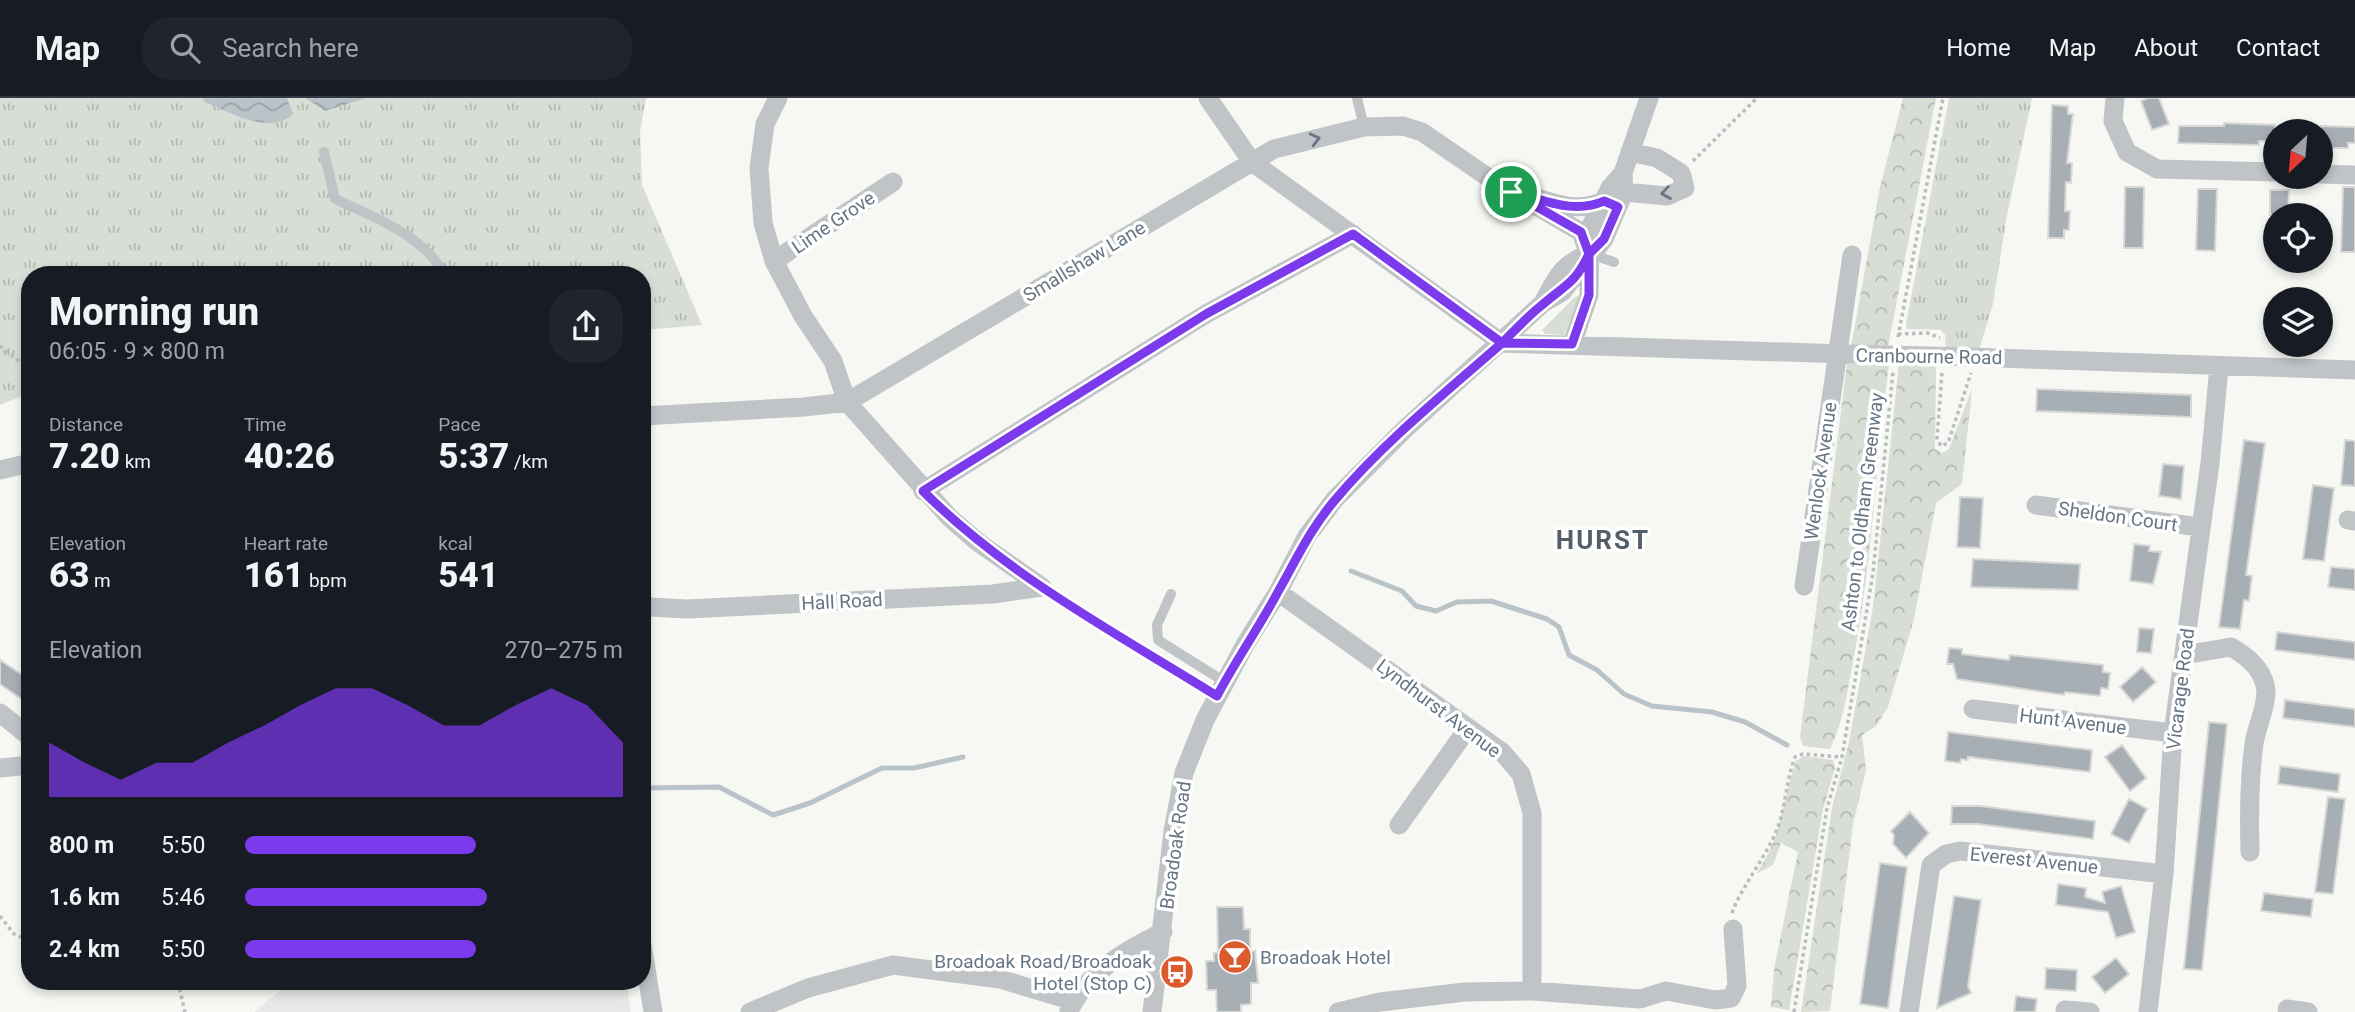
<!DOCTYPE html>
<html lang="en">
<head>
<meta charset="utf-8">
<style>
  :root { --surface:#171b24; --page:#20242c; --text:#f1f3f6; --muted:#9ea1a6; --line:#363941; --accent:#7c3aed }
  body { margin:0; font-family:Roboto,sans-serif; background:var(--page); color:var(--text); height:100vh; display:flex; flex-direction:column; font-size:26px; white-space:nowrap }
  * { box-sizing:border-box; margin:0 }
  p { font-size:23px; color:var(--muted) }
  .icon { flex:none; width:38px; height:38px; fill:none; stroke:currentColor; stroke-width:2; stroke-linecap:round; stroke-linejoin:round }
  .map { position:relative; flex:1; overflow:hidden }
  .sheet { position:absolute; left:21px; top:168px; width:630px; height:724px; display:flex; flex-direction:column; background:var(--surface); border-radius:28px; box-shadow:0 4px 10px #0003 }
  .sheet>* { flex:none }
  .needle { width:46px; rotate:206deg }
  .controls { position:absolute; left:2263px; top:21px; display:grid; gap:14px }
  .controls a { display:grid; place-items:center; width:70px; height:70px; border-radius:50%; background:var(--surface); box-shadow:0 4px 10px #0003; font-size:35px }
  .pin { position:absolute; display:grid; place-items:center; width:60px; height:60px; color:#fff; margin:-30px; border:4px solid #fff; border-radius:50%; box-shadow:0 2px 7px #0007 }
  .round { display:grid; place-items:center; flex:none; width:74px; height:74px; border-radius:28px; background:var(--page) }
  .head { display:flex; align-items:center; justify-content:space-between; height:119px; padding:0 28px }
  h1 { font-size:38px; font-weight:800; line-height:52px }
  .metrics { display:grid; grid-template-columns:repeat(3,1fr); gap:10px; height:119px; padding:7px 28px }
  .metrics div { display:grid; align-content:center }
  .metrics b { font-size:35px; font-weight:800 }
  .metrics small { font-size:19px; font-weight:400 }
  .metrics p { font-size:19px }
  .chart { height:196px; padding:14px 28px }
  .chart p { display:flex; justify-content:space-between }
  .chart svg { width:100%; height:126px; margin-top:7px; fill:var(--accent); opacity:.7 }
  ul { padding:0 28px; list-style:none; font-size:23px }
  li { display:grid; grid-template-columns:112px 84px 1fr; align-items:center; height:52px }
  li i { height:18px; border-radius:9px; background:var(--accent) }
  header { display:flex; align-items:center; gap:42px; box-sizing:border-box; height:98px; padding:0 35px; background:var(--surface); border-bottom:2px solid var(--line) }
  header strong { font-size:33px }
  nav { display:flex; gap:38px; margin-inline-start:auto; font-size:24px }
  .search { width:490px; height:63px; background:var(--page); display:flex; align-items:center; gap:18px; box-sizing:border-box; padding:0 24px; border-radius:28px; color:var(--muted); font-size:26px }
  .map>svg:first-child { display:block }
  .built { fill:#e7e8e7 }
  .grass { fill:url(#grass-tufts) }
  .forest { fill:url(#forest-crowns) }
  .garden { fill:#d8ddd5 }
  .water { fill:url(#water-waves) }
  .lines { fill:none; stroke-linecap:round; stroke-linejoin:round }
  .stream { stroke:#b9c3c8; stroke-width:5 }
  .building { fill:#a7afb5; stroke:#d8d8d6; stroke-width:2 }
  .path { stroke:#babdbf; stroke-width:3.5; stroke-dasharray:3.5 3.5; stroke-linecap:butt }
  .lane { stroke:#c0c4c7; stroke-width:10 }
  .street { stroke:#c0c4c7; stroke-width:19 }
  .street-bridge { stroke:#c0c4c7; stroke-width:19 }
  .oneway { stroke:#677684 }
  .route-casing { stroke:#fff; stroke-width:14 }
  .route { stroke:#7c3aed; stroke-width:9 }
  .labels { text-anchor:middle; stroke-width:7; stroke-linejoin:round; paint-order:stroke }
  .street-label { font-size:19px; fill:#677684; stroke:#fff }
  .poi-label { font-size:19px; fill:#677684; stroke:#fff; text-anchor:start }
  .district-label { font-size:26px; font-weight:bold; letter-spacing:2px; fill:#545f69; stroke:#fff }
</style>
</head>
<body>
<header>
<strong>Map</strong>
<div class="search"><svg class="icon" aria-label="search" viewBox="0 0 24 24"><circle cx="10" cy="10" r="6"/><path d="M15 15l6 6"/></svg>Search here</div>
<nav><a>Home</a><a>Map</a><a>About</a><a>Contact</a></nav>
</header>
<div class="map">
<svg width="2355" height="914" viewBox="0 0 2355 914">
  <defs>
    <pattern id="grass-tufts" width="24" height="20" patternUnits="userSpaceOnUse" patternTransform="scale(1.75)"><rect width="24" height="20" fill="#d8ddd5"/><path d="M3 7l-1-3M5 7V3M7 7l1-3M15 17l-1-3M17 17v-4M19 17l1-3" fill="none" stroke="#b3b8b2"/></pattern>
    <pattern id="forest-crowns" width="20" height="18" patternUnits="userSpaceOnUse" patternTransform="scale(1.75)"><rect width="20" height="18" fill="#d8ddd5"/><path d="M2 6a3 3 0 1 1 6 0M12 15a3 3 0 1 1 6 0" fill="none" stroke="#b3b8b2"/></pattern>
    <pattern id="water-waves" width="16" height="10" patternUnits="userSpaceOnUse" patternTransform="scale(1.75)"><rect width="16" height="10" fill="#b9c3c8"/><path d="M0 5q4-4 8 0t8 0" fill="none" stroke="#9aa3a8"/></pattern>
  </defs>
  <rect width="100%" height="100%" fill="#f7f7f4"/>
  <path class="built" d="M291 884H626L631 914H254Z"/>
  <path class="grass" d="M0 0H646L640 34 642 87 702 227 642 232V177H30V295L0 307Z
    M1949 0H2032L2006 122 1993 206 1979 252 1946 249 1945 237 1941 232 1907 231 1906 226Z"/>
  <path class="forest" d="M1903 0H1936L1888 249H1851L1880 89Z
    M1847 266H1889C1876 364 1872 462 1854 558 1848 590 1844 622 1830 651L1803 648 1800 639Z
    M1899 266 1936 267 1935 351 1942 355 1949 351 1972 291 1962 386 1936 405 1914 521 1888 609 1876 628 1862 637 1866 672 1853 726 1830 913 1801 914 1832 710 1849 644 1873 509Z
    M1804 658 1833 662 1835 670 1823 711 1789 912 1771 909 1774 871 1798 754 1781 745 1773 767 1756 776C1782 741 1782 703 1796 663Z"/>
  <path class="garden" d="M1576 198 1580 199 1564 237 1545 236 1542 232Z"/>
  <path class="water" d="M203 0H287L293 16C268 38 230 14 205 4Z
    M305 0H366L325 13Z"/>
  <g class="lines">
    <path class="stream" d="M1351 473 1402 493 1416 508 1436 513 1457 504 1491 503 1547 521 1559 529 1569 557 1597 572 1624 596 1652 608 1712 614 1745 624 1787 647
      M642 690 719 689 773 717 810 705 882 670H914L963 659"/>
  </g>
  <path class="building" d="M2149 0H2159L2169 26 2152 32 2141 3Z
    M2052 7 2068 8V16H2073L2067 65H2072L2071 85 2066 84 2065 113H2070L2069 132H2064V140H2048Z
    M2224 25 2275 27V43H2259V47L2178 45 2179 28H2224Z
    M2321 28 2355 29V45H2348V50H2329V44H2321Z
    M2125 89H2144L2143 150H2124Z
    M2343 89H2355V154H2341Z
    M2198 91H2217L2215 153 2196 152Z
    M2270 92H2289L2288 117H2270Z
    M2037 291 2191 297V319L2036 313Z
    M2244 342 2265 345 2246 477 2252 478 2249 503 2244 502 2240 531 2219 529Z
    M2345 342 2355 343V388L2341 387Z
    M2163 366 2184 368 2181 401 2159 398Z
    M2313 387 2334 390 2324 463 2303 461Z
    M1960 399 1983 400 1980 450 1957 449Z
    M2134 446 2150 448 2149 453 2161 454 2153 486 2130 483Z
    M1973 461 2080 466 2078 492 1971 489Z
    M2331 469 2355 471V492L2328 489Z
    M2139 530 2154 531 2151 555 2137 554Z
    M2277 534 2355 544V562L2275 552Z
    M1949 550 1962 551V556L2009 562 2010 557 2103 567V574L2110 575 2108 591 2101 590 2100 598 2065 594 2064 597 1957 581 1953 566H1947Z
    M0 562 30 582V607L0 586Z
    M2142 569 2156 584 2133 604 2120 589Z
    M2285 602 2355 611V629L2283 620Z
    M2209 624 2227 626 2202 872 2184 871Z
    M1948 634 2092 652 2090 674 1968 659V662L1961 661 1960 665 1945 663Z
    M2122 647 2146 680 2130 693 2105 659Z
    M2280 668 2340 676 2338 694 2278 686Z
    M2328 699 2345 701 2333 796 2315 794Z
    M2129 701 2147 711 2129 745 2111 736Z
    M1952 708H1980L2095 723 2093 741 1978 726H1951Z
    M1910 714 1929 735 1906 760 1893 746 1894 737 1891 733Z
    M1880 765 1907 769 1888 910 1860 906Z
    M2058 786 2086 790 2085 799 2105 805 2102 794 2121 788 2135 834 2116 840 2108 814 2056 807Z
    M2264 795 2313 801 2311 819 2261 813Z
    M1954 798 1981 802 1968 888 1971 895 1937 910Z
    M1217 809H1243L1244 831H1250V854L1255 853 1258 885H1251V906L1241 907V914H1217L1216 892H1207L1206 863H1214V855H1218Z
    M2116 860 2129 876 2105 895 2092 879Z
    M2046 870 2077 872 2076 893 2045 891Z
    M2016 898 2037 901 2035 914H2014Z"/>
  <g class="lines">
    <path class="path" d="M1693 63 1757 0
      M1898 236 1928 235 1940 240
      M1898 239 1943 0
      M0 248 30 272
      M1942 275 1937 340 1941 348 1948 345 1971 275
      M1056 498 1204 590
      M1732 815C1744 783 1769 757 1780 723 1786 702 1787 680 1795 659L1803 656 1842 659
      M0 818 14 836 30 843
      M178 884 185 914
      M1794 914 1827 710 1842 659 1873 475 1893 274"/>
    <path class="lane" d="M1357 0 1364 29
      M324 54 335 101C372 118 425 138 445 177
      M1590 156 1614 164
      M1171 496 1157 527 1158 542 1225 584
      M550 884 552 887 560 884"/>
    <path class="street" d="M778 0 765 26 759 70 763 125 774 163 803 218 833 263 847 304 950 420 979 445 1042 489
      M1208 0 1252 64 1502 245
      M2115 0 2113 23 2127 54 2157 71 2275 74
      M2320 76 2355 77
      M1624 94 1667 98 1685 90 1681 75 1657 60 1630 54
      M1533 99C1559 106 1577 115 1604 103
      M774 163 893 84
      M1544 203C1557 179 1562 166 1589 156
      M1502 245 1846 256
      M1572 246 1589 197 1590 130 1610 90 1623 75
      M1968 259 2355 272
      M642 318 804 309 847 304 1274 51 1364 29 1403 28 1422 34 1492 82 1581 134 1589 156
      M0 372 30 365
      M923 393 1206 216 1353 136
      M2036 407 2200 429
      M2348 422 2355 423
      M1804 488 1852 157
      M1278 494 1502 654 1521 676 1532 715V893
      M642 506 651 509 687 511 993 496 1042 489
      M2184 557 2231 549C2247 558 2265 573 2266 594 2266 611 2256 630 2254 646 2249 682 2249 718 2250 754
      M1973 611 2173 635
      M0 615 30 639
      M0 670 30 667
      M1399 727 1468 630
      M642 846 653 914
      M2287 911 2308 914
      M2065 912 2090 914
      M1069 913C1087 874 1126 852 1163 834
      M750 914 808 890 893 867 1000 881 1073 903
      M1152 914 1173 733 1184 675 1205 622 1246 545 1278 494 1307 438 1335 401 1405 331 1543 205 1562 194 1604 141 1624 94 1623 75 1649 0
      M1338 914 1380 904 1465 894 1532 893 1640 901 1666 893 1715 902 1731 900 1737 888 1733 831
      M1909 914 1931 767 1946 756 1960 753 2164 776
      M2148 914 2164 776 2173 635 2210 365 2219 269"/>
    <path class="street-bridge" d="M1846 256 1968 259"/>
  </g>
  <defs><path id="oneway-chevron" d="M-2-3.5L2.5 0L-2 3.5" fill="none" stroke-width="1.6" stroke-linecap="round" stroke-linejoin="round" transform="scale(1.75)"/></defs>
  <g class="oneway">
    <use href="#oneway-chevron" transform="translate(1315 41) rotate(-14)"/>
    <use href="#oneway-chevron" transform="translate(1666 95) rotate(171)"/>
  </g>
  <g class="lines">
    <g class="route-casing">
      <path id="route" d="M1511 94 1581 134 1589 156C1574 187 1566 186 1542 207 1528 218 1515 232 1502 245L1353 136 1206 216 923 393C1008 478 1116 535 1217 598 1236 562 1260 528 1279 492 1297 460 1311 430 1335 402 1384 344 1445 295 1502 245L1572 246 1589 197V156L1604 141 1618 109 1604 103C1573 117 1543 101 1511 94"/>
    </g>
    <use href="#route" class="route"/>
  </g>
  <defs>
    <g id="bar-disc" transform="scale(1.75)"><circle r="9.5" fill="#dc5b2e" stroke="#fff"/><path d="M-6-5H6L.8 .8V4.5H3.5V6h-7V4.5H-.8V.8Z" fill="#fff"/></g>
    <g id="bus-disc" transform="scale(1.75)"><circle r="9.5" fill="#dc5b2e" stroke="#fff"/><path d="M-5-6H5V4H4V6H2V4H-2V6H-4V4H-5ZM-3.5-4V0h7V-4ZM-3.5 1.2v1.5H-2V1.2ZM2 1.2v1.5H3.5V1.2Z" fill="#fff"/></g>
  </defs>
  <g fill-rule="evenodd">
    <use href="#bar-disc" x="1235" y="859"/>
    <use href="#bus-disc" x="1177" y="874"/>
  </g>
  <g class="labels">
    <g class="street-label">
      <text transform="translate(833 124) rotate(-34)" y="7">Lime Grove</text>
      <text transform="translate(1084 163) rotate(-31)" y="7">Smallshaw Lane</text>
      <text transform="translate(1929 258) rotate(1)" y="7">Cranbourne Road</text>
      <text transform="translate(1820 373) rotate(-82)" y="7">Wenlock Avenue</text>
      <text transform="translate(1862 414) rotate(-83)" y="7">Ashton to Oldham Greenway</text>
      <text transform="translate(2118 418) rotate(8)" y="7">Sheldon Court</text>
      <text transform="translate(842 503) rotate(-3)" y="7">Hall Road</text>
      <text transform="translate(2180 591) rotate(-83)" y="7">Vicarage Road</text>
      <text transform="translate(1439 610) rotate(37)" y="7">Lyndhurst Avenue</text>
      <text transform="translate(2073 623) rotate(7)" y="7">Hunt Avenue</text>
      <text transform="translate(1175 747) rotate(-82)" y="7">Broadoak Road</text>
      <text transform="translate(2034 762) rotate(6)" y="7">Everest Avenue</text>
    </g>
    <g class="poi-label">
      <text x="1260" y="866">Broadoak Hotel</text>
      <text x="1152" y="870" text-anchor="end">Broadoak Road/Broadoak<tspan x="1152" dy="22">Hotel (Stop C)</tspan></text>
    </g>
    <g class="district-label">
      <text x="1603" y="451">HURST</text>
    </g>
  </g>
</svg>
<div class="controls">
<a><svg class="needle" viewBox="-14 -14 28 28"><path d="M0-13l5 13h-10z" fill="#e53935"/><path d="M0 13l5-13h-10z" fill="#9ea1a6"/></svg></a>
<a><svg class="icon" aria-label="locate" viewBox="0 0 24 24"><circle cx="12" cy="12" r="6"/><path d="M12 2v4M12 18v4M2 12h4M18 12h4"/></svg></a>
<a><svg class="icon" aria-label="layers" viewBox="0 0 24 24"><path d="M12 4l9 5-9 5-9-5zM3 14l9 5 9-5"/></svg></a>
</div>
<div class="pin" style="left:1511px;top:94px;background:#1e9e55"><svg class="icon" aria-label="arrive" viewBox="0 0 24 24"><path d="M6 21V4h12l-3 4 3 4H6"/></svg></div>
<section class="sheet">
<div class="head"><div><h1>Morning run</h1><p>06:05 · 9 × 800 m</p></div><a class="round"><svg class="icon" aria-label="share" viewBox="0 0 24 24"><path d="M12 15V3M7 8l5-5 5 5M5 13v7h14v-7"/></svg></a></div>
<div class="metrics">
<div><p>Distance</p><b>7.20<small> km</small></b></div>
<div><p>Time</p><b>40:26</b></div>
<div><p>Pace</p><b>5:37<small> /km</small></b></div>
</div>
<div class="metrics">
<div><p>Elevation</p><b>63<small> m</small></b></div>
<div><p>Heart rate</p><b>161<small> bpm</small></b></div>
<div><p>kcal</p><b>541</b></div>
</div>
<div class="chart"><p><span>Elevation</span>270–275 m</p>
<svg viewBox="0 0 160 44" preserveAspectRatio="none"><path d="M0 44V25L10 32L20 38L30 32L40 32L50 25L60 19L70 12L80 6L90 6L100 12L110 19L120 19L130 12L140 6L150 12L160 25V44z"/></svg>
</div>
<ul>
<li><b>800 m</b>5:50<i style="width:61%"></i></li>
<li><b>1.6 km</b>5:46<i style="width:64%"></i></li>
<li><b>2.4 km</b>5:50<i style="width:61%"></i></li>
</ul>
</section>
</div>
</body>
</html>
